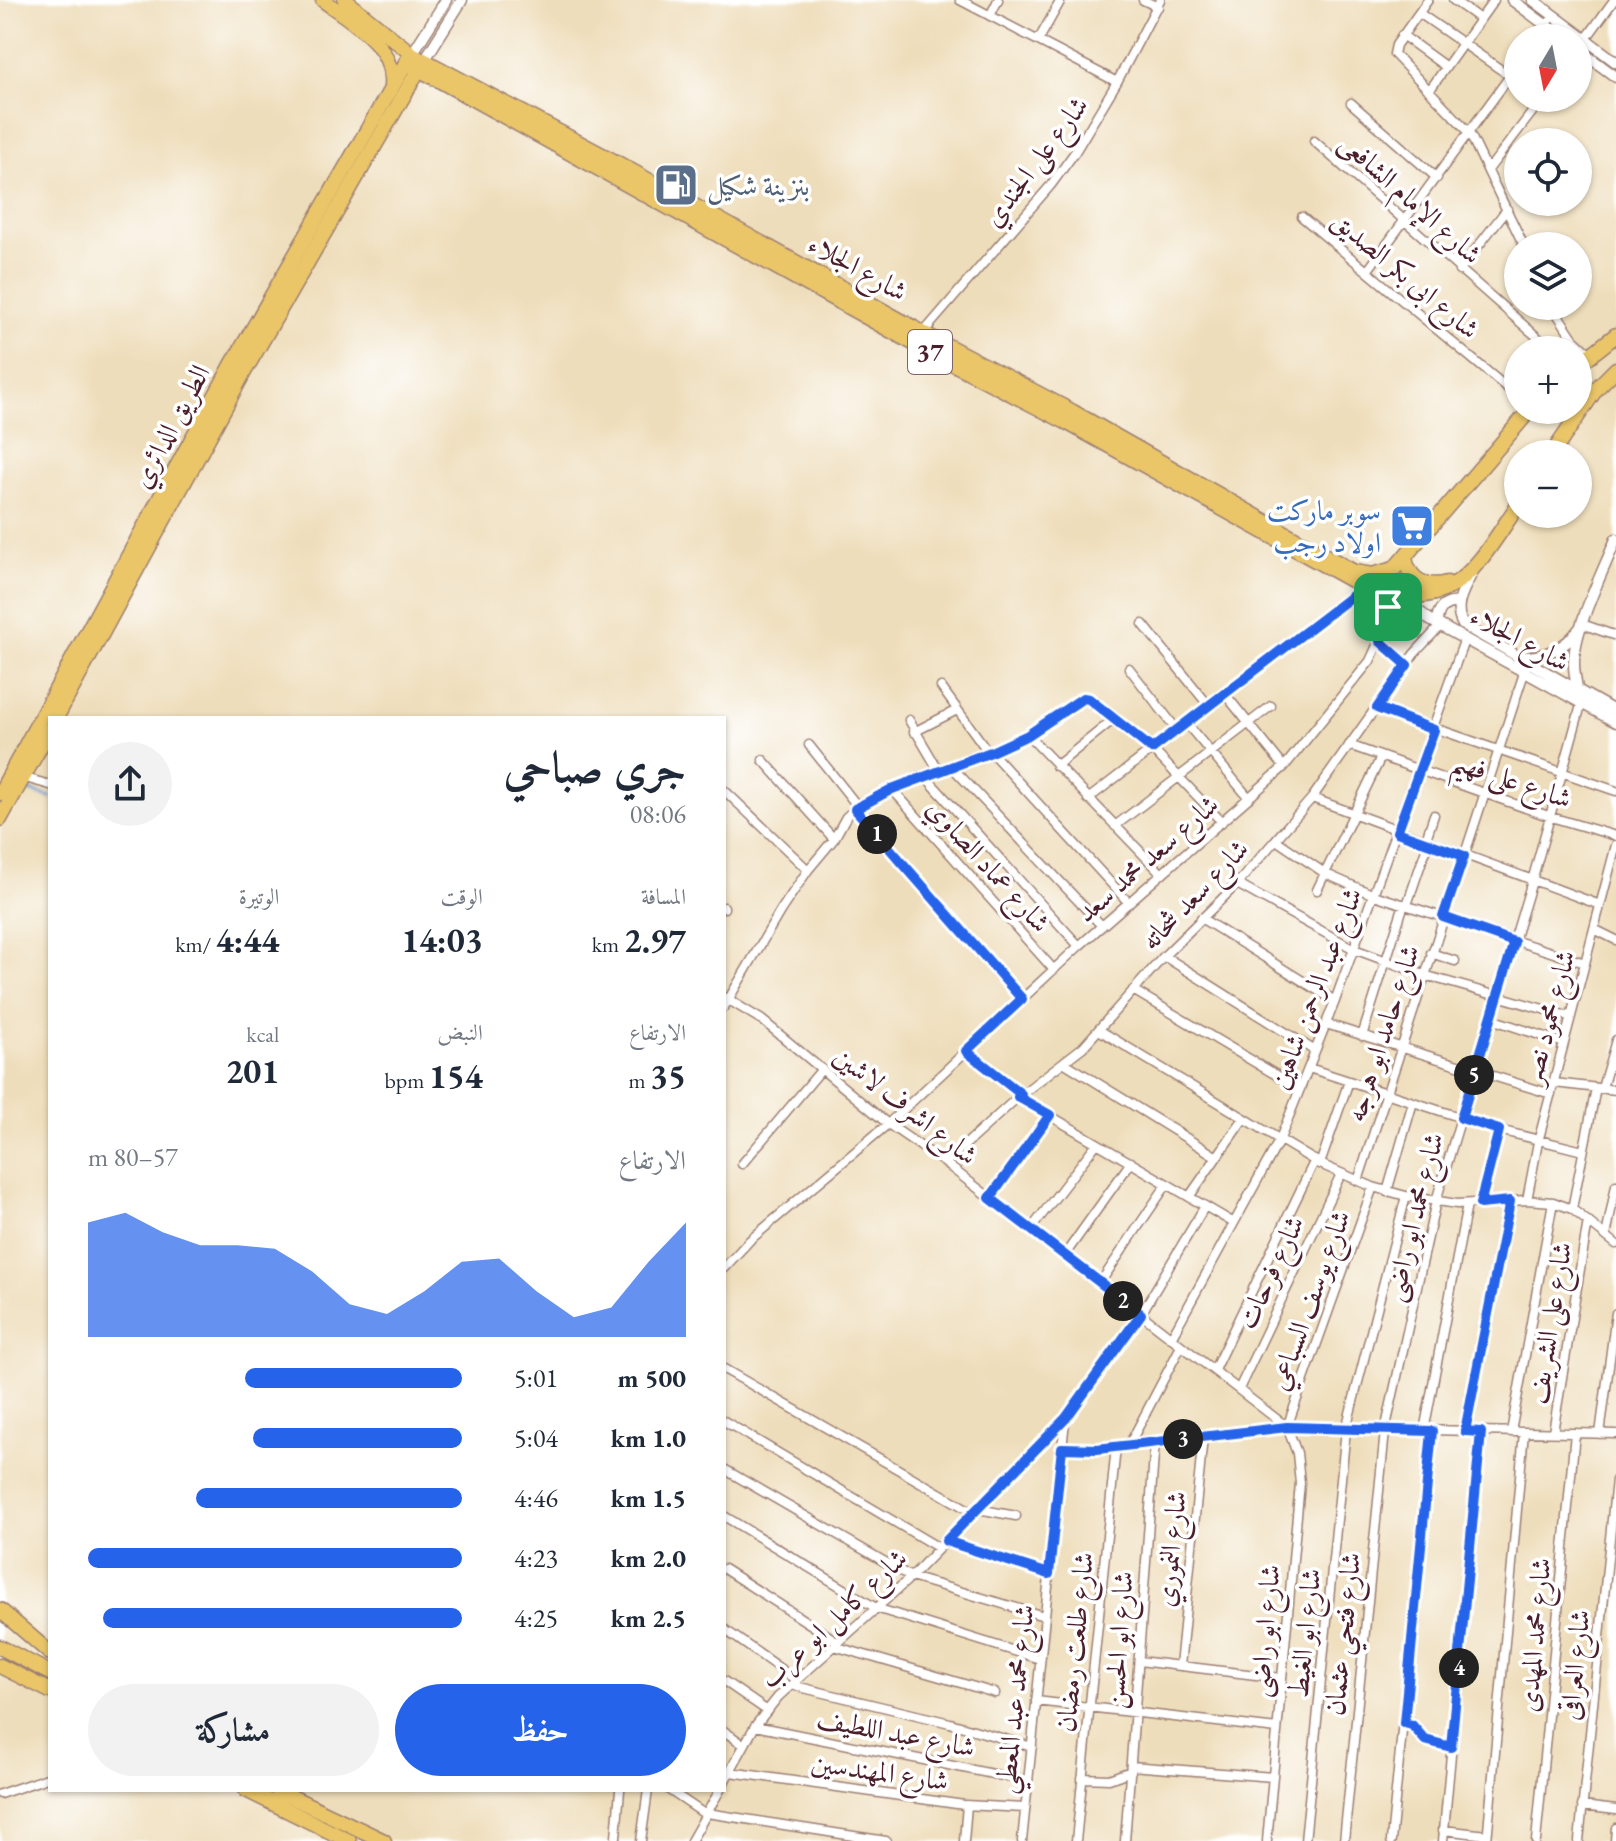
<!DOCTYPE html>
<html lang="ar">
<head>
<meta charset="utf-8">
<style>
  :root { --surface:#fff; --page:#f2f2f3; --text:#1f2937; --muted:#747a83; --accent:#2563eb }
  body { margin:0; font-family:"EB Garamond",Amiri,serif; background:var(--page); color:var(--text); direction:rtl; height:100vh; display:flex; flex-direction:column; font-size:30px; white-space:nowrap }
  * { box-sizing:border-box; margin:0 }
  p { font-size:26px; color:var(--muted) }
  .icon { flex:none; width:44px; height:44px; fill:none; stroke:currentColor; stroke-width:2; stroke-linecap:round; stroke-linejoin:round }
  .map { position:relative; flex:1; overflow:hidden; direction:ltr }
  .side { position:absolute; left:48px; top:716px; width:678px; height:1076px; display:flex; flex-direction:column; background:var(--surface); border-radius:0px; box-shadow:0 2px 6px #0004; direction:rtl }
  .side>* { flex:none }
  .needle { width:52px; rotate:190deg }
  .buttons { position:absolute; left:1504px; top:24px; display:grid; gap:16px }
  .buttons a { display:grid; place-items:center; width:88px; height:88px; border-radius:50%; background:var(--surface); box-shadow:0 2px 6px #0004; font-size:40px }
  .pin { position:absolute; display:grid; place-items:center; width:68px; height:68px; color:#fff; margin:-34px; border-radius:16px; box-shadow:0 4px 12px #0006 }
  .km { position:absolute; width:40px; height:40px; margin:-20px; border-radius:50%; background:#222; color:#fff; font-size:22px; line-height:40px; text-align:center }
  .round { display:grid; place-items:center; flex:none; width:84px; height:84px; border-radius:42px; background:var(--page) }
  .head { display:flex; align-items:center; justify-content:space-between; height:136px; padding:0 40px }
  h1 { font-size:44px; font-weight:700; line-height:60px }
  .metrics { display:grid; grid-template-columns:repeat(3,1fr); gap:12px; height:136px; padding:8px 40px }
  .metrics div { display:grid; align-content:center }
  .metrics b { font-size:34px; font-weight:700 }
  .metrics small { font-size:22px; font-weight:400 }
  .metrics p { font-size:22px }
  .chart { height:224px; padding:16px 40px }
  .chart p { display:flex; justify-content:space-between }
  .chart svg { width:100%; height:144px; margin-top:8px; fill:var(--accent); opacity:.7 }
  .primary-button { display:flex; gap:16px; margin-top:auto; padding:16px 40px }
  .primary-button a { flex:1; height:92px; border-radius:48px; background:var(--accent); color:#fff; font-size:32px; font-weight:700; line-height:92px; text-align:center }
  .primary-button a+a { background:var(--page); color:var(--text) }
  ul { padding:0 40px; list-style:none; font-size:26px }
  li { display:grid; grid-template-columns:128px 96px 1fr; align-items:center; height:60px }
  li i { height:20px; border-radius:10px; background:var(--accent) }
  .map>svg:first-child { display:block }
  .lines { fill:none; stroke-linecap:round; stroke-linejoin:round }
  .stream { stroke:#6c9dd6; stroke-width:3 }
  .minor-casing { stroke:#9c7e72; stroke-width:11 }
  .tertiary-casing { stroke:#9c7e72; stroke-width:13 }
  .primary-casing { stroke:#9c7e72; stroke-width:17 }
  .trunk-casing { stroke:#9c7e72; stroke-width:17 }
  .minor { stroke:#fff; stroke-width:8 }
  .tertiary { stroke:#fff; stroke-width:10 }
  .primary { stroke:#eac669; stroke-width:14 }
  .trunk { stroke:#eac669; stroke-width:14 }
  .route-casing { stroke:#fff; stroke-width:16 }
  .route { stroke:#2563eb; stroke-width:10 }
  .labels { text-anchor:middle; stroke-width:7; stroke-linejoin:round; paint-order:stroke }
  .shield { fill:#fff; stroke:#80626b; stroke-width:2 }
  .shield-label { font-size:26px; font-weight:bold; fill:#4a1f2b }
  .street-label { font-size:28px; fill:#4a1f2b; stroke:#fff }
  .service-label { font-size:28px; fill:#4e5e75; stroke:#fff; text-anchor:start }
  .shop-label { font-size:28px; fill:#366cbe; stroke:#fff; text-anchor:end }
</style>
</head>
<body>
<div class="map">
<svg width="1616" height="1841" viewBox="0 0 1616 1841">
  <rect width="100%" height="100%" fill="#fff"/>
  <filter id="ink" filterUnits="userSpaceOnUse"><feTurbulence type="fractalNoise" baseFrequency=".0125" numOctaves="2"/><feDisplacementMap in="SourceGraphic" scale="16" xChannelSelector="R" yChannelSelector="G"/><feConvolveMatrix kernelMatrix="1 2 1 2 8 2 1 2 1" color-interpolation-filters="sRGB"/></filter>
  <filter id="wash" filterUnits="userSpaceOnUse"><feTurbulence type="fractalNoise" baseFrequency=".006" numOctaves="4" result="noise"/><feDisplacementMap in="SourceGraphic" scale="32" xChannelSelector="R" yChannelSelector="G"/><feGaussianBlur stdDeviation="1.8" result="paint"/><feColorMatrix in="noise" values="0 0 0 0 0 0 0 0 0 0 0 0 0 0 0 0 0 1.4 0 .05"/><feComposite in="paint" operator="in"/></filter>
  <g filter="url(#wash)">
    <rect width="100%" height="100%" fill="#eeddba"/>
    <g class="lines">
      <path class="stream" d="M23 789 50 797"/>
    </g>
  </g>
  <g filter="url(#ink)">
    <g class="lines">
      <g class="minor-casing">
        <path id="minor" d="M960 0 1117 82
          M1143 0 1158 7
          M1428 0 1396 45 1394 54 1469 132 1524 246
          M1453 0 1480 19
          M1419 13 1510 76
          M990 16 998 0
          M1402 35 1446 67
          M1538 38 1549 22
          M1038 41 1061 0
          M1578 50 1614 0
          M1429 91 1494 0
          M1351 103 1437 178
          M1314 141 1552 350
          M1488 170 1543 98
          M1302 217 1518 397
          M1368 270 1518 65
          M1459 271 1507 209
          M1552 306 1573 338 1590 354
          M923 333 1051 185 1075 152 1117 82 1160 0
          M1143 624 1209 706
          M1582 624 1616 636
          M1380 641 1407 665
          M1129 668 1177 730
          M941 687 989 753
          M1225 694 1284 767
          M1377 708 1616 791
          M909 720 939 771
          M1186 723 1249 798
          M914 732 957 710
          M1028 735 1162 874
          M809 745 859 808
          M1349 745 1551 817 1616 836
          M991 752 1129 903
          M763 760 834 839
          M1056 766 1114 719
          M952 767 1102 926
          M924 775 1079 946
          M22 777 50 785
          M892 789 1054 970
          M724 790 808 870
          M1312 798 1600 905
          M1088 799 1364 587
          M855 809 1022 999
          M1115 826 1271 706
          M1276 840 1326 874 1374 895 1585 963
          M1425 842 1434 815
          M1237 884 1354 949 1424 975 1571 1017
          M1317 890 1381 757
          M1407 905 1428 843
          M724 908V907
          M1201 918 1335 1001
          M1594 929 1616 940
          M1431 953 1455 961
          M1164 956 1315 1051
          M1133 990 1300 1089
          M724 997 762 1020 888 1124 945 1163 1287 1427 1297 1453 1300 1483 1267 1841
          M724 1007 781 910 808 870 834 839 846 817 855 809 924 775 991 752 1028 735 1083 698 1089 699 1152 749 1222 822
          M1491 1019 1564 1043
          M1326 1024 1551 1094
          M1099 1030 1320 1164 1373 1187 1406 1196 1457 1204 1527 1200 1553 1202 1572 1209 1616 1244
          M1362 1036 1404 904
          M966 1051 1021 1094
          M1065 1063 1217 1157
          M1309 1068 1499 1130 1583 1151
          M1554 1083 1616 1090
          M1602 1088 1616 1040
          M1018 1097 1234 1223
          M945 1163 1018 1097 1083 1047 1164 956 1237 884 1312 798 1414 654 1441 625
          M742 1164 822 1069
          M1320 1164 1349 1081
          M1358 1181 1525 670
          M1387 1192 1413 1102
          M1189 1197 1244 1118
          M990 1198 1050 1115
          M1527 1200 1538 1142 1616 845
          M1480 1204 1499 1130
          M1572 1209 1596 1088
          M1031 1229 1097 1143
          M1606 1236 1616 1185
          M1064 1256 1131 1162
          M724 1268 750 1240 888 1124 1079 946 1284 767 1370 661 1384 630 1388 595
          M1100 1283 1167 1184
          M1171 1338 1280 1139 1335 1001 1465 638
          M724 1369 974 1513
          M1214 1370 1315 1160
          M1239 1389 1341 1174
          M724 1421 939 1548
          M1287 1427 1373 1187
          M1424 1431 1467 1205
          M1465 1431 1510 1201
          M1511 1432 1553 1202
          M1553 1432 1588 1221
          M1600 1434 1616 1313
          M1129 1445 1181 1346
          M1062 1448 1097 1449 1287 1427 1616 1434
          M724 1469 911 1577 1044 1616
          M978 1509 1016 1516
          M724 1516 876 1608 1040 1659
          M946 1541 1049 1574
          M724 1569 838 1642
          M724 1629 796 1680
          M834 1646 995 1693
          M1139 1661 1281 1678
          M1180 1666 1203 1437
          M724 1681 766 1710
          M791 1685 950 1723 1032 1747
          M1036 1701 1277 1729
          M1404 1723 1412 1725 1425 1740 1451 1747
          M755 1726 1028 1781
          M724 1731 744 1745
          M1131 1766 1273 1777
          M730 1772 964 1805 1025 1808
          M1082 1778 1109 1779 1131 1771
          M724 1782 755 1726 778 1697 911 1577 1066 1418 1141 1314 1205 1206
          M669 1790 706 1815
          M0 1794 50 1777
          M1582 1806 1616 1810
          M707 1813 886 1841
          M1443 1830 1487 1835
          M616 1837 620 1790
          M641 1841 648 1790
          M691 1841 720 1790
          M964 1841 967 1805
          M1022 1841 1065 1420
          M1076 1841 1116 1447
          M1125 1841 1155 1442
          M1305 1841 1346 1429 1406 1196
          M1344 1841 1385 1431 1436 1201 1532 881 1583 698
          M1391 1841 1432 1431
          M1443 1841 1481 1432
          M1487 1841 1524 1432
          M1536 1841 1575 1433
          M1579 1841 1616 1480
          M1615 1841 1616 1828"/>
      </g>
      <g class="tertiary-casing">
        <path id="tertiary" d="M1512 0 1563 38
          M1533 0 1616 62
          M1578 49 1616 77
          M412 54 446 0
          M424 61 462 0
          M1473 571C1464 589 1452 606 1463 625L1616 712
          M1401 597 1430 620 1616 722
          M1437 623C1437 609 1445 601 1459 603
          M1520 657C1544 657 1565 649 1579 629
          M1577 689C1576 681 1574 673 1574 664 1573 630 1603 572 1616 539"/>
      </g>
      <g class="primary-casing">
        <path id="primary" d="M323 0C352 22 395 44 391 86
          M345 0 412 54 619 164 923 333 1073 412 1354 572 1372 575 1394 569 1530 410
          M406 62 915 344 1068 423 1360 585C1452 617 1472 574 1518 505
          M1578 365 1616 335
          M1552 454 1596 389 1616 369
          M1405 558C1409 580 1426 589 1447 583
          M56 718 244 372 423 62
          M0 793 232 365 411 54
          M0 819 50 729
          M0 1610 50 1653"/>
      </g>
      <g class="trunk-casing">
        <path id="trunk" d="M0 1647 50 1673
          M0 1666 50 1691
          M246 1790 349 1841
          M277 1790 384 1841"/>
      </g>
      <use href="#minor" class="minor"/>
      <use href="#tertiary" class="tertiary"/>
      <use href="#primary" class="primary"/>
      <use href="#trunk" class="trunk"/>
    </g>
  </g>
  <g class="lines" filter="url(#ink)">
    <g class="route-casing">
      <path id="route" d="M1364 587 1388 595 1386 618 1380 641 1407 665 1377 708 1434 730 1397 832 1464 856 1443 917 1514 942 1461 1118 1499 1130 1480 1204 1510 1201 1465 1431 1481 1432 1451 1747 1425 1740 1412 1725 1404 1723 1432 1431 1287 1427 1097 1449 1062 1448 1049 1574 946 1541 1066 1418 1141 1314 990 1198 1050 1115 1018 1097 1021 1094 966 1051 1022 999 855 809 892 789 991 752 1028 735 1083 698 1089 699 1152 749Z"/>
    </g>
    <use href="#route" class="route"/>
  </g>
  <defs>
    <g id="fuel-square" transform="scale(2.3)"><rect x="-9" y="-9" width="18" height="18" rx="4" fill="#5c6f8a" stroke="#fff"/><path d="M-5.5-6h7V0h2V4h1.3V-2.5L3-4.5l.8-.8L6-3V5H2.5V1h-1V6h-7ZM-4.2-4.7v3.2H.2V-4.7Z" fill="#fff"/></g>
    <g id="supermarket-square" transform="scale(2.3)"><rect x="-9" y="-9" width="18" height="18" rx="4" fill="#3f7fe0" stroke="#fff"/><path d="M-6-5.5h2.5l.6 2H6L4.5 2H-2.5L-4.4-4H-6ZM-1.5 3.2a1.3 1.3 0 1 0 .1 0ZM3 3.2a1.3 1.3 0 1 0 .1 0Z" fill="#fff"/></g>
  </defs>
  <g fill-rule="evenodd">
    <use href="#fuel-square" x="676" y="185"/>
    <use href="#supermarket-square" x="1412" y="526"/>
  </g>
  <g class="labels">
    <rect class="shield" x="908" y="330" width="44" height="44" rx="6"/>
    <g class="shield-label">
      <text x="930" y="361">37</text>
    </g>
    <g class="street-label">
      <text transform="translate(1035 161) rotate(-53)" y="10">شارع على الجندي</text>
      <text transform="translate(1411 198) rotate(42)" y="10">شارع الإمام الشافعى</text>
      <text transform="translate(858 267) rotate(29)" y="10">شارع الجلاء</text>
      <text transform="translate(1406 274) rotate(40)" y="10">شارع ابى بكر الصديق</text>
      <text transform="translate(170 426) rotate(-62)" y="10">الطريق الدائري</text>
      <text transform="translate(1520 638) rotate(28)" y="10">شارع الجلاء</text>
      <text transform="translate(1512 779) rotate(19)" y="10">شارع على فهيم</text>
      <text transform="translate(1147 858) rotate(-41)" y="10">شارع سعد محمد سعد</text>
      <text transform="translate(989 865) rotate(48)" y="10">شارع عماد الصاوي</text>
      <text transform="translate(1194 894) rotate(-46)" y="10">شارع سعد شحاته</text>
      <text transform="translate(1315 988) rotate(-69)" y="10">شارع عبد الرحمن شاهين</text>
      <text transform="translate(1548 1017) rotate(-75)" y="10">شارع محمود نصر</text>
      <text transform="translate(1382 1033) rotate(-72)" y="10">شارع حامد ابو هرجه</text>
      <text transform="translate(906 1105) rotate(38)" y="10">شارع اشرف لاشين</text>
      <text transform="translate(1413 1217) rotate(-76)" y="10">شارع محمد ابو راضى</text>
      <text transform="translate(1270 1272) rotate(-65)" y="10">شارع فرحات</text>
      <text transform="translate(1309 1300) rotate(-70)" y="10">شارع يوسف السباعي</text>
      <text transform="translate(1549 1323) rotate(-81)" y="10">شارع على الشريف</text>
      <text transform="translate(1170 1549) rotate(-84)" y="10">شارع النموري</text>
      <text transform="translate(833 1618) rotate(-43)" y="10">شارع كامل ابو عرب</text>
      <text transform="translate(1264 1631) rotate(-85)" y="10">شارع ابو راضى</text>
      <text transform="translate(1304 1633) rotate(-84)" y="10">شارع ابو الغيط</text>
      <text transform="translate(1342 1634) rotate(-84)" y="10">شارع فتحي عثمان</text>
      <text transform="translate(1534 1635) rotate(-85)" y="10">شارع محمد المهدى</text>
      <text transform="translate(1118 1640) rotate(-86)" y="10">شارع ابو الحسن</text>
      <text transform="translate(1074 1642) rotate(-84)" y="10">شارع طلعت رمضان</text>
      <text transform="translate(1574 1665) rotate(-84)" y="10">شارع العراقى</text>
      <text transform="translate(1014 1699) rotate(-84)" y="10">شارع محمد عبد المعطي</text>
      <text transform="translate(896 1732) rotate(11)" y="10">شارع عبد اللطيف</text>
      <text transform="translate(880 1771) rotate(8)" y="10">شارع المهندسين</text>
    </g>
    <g class="service-label">
      <text x="707" y="195">بنزينة شكيل</text>
    </g>
    <g class="shop-label">
      <text x="1381" y="520">سوبر ماركت<tspan x="1381" dy="32">اولاد رجب</tspan></text>
    </g>
  </g>
</svg>
<div class="buttons">
<a><svg class="needle" viewBox="-14 -14 28 28"><path d="M0-13l5 13h-10z" fill="#e53935"/><path d="M0 13l5-13h-10z" fill="#747a83"/></svg></a>
<a><svg class="icon" aria-label="locate" viewBox="0 0 24 24"><circle cx="12" cy="12" r="6"/><path d="M12 2v4M12 18v4M2 12h4M18 12h4"/></svg></a>
<a><svg class="icon" aria-label="layers" viewBox="0 0 24 24"><path d="M12 4l9 5-9 5-9-5zM3 14l9 5 9-5"/></svg></a>
<a>+</a>
<a>−</a>
</div>
<div class="pin" style="left:1388px;top:607px;background:#1e9e55"><svg class="icon" aria-label="arrive" viewBox="0 0 24 24"><path d="M6 21V4h12l-3 4 3 4H6"/></svg></div>
<b class="km" style="left:877px;top:834px">1</b>
<b class="km" style="left:1123px;top:1301px">2</b>
<b class="km" style="left:1183px;top:1439px">3</b>
<b class="km" style="left:1459px;top:1668px">4</b>
<b class="km" style="left:1474px;top:1075px">5</b>
<section class="side">
<div class="head"><div><h1>جري صباحي</h1><p>08:06</p></div><a class="round"><svg class="icon" aria-label="share" viewBox="0 0 24 24"><path d="M12 15V3M7 8l5-5 5 5M5 13v7h14v-7"/></svg></a></div>
<div class="metrics">
<div><p>المسافة</p><b>2.97<small> km</small></b></div>
<div><p>الوقت</p><b>14:03</b></div>
<div><p>الوتيرة</p><b>4:44<small> /km</small></b></div>
</div>
<div class="metrics">
<div><p>الارتفاع</p><b>35<small> m</small></b></div>
<div><p>النبض</p><b>154<small> bpm</small></b></div>
<div><p>kcal</p><b>201</b></div>
</div>
<div class="chart"><p><span>الارتفاع</span>57–80 m</p>
<svg viewBox="0 0 160 44" preserveAspectRatio="none"><path d="M0 44V9L10 6L20 12L30 16L40 16L50 17L60 24L70 34L80 37L90 30L100 21L110 20L120 30L130 38L140 35L150 21L160 9V44z"/></svg>
</div>
<ul>
<li><b>500 m</b>5:01<i style="width:58%"></i></li>
<li><b>1.0 km</b>5:04<i style="width:56%"></i></li>
<li><b>1.5 km</b>4:46<i style="width:71%"></i></li>
<li><b>2.0 km</b>4:23<i style="width:100%"></i></li>
<li><b>2.5 km</b>4:25<i style="width:96%"></i></li>
</ul>
<div class="primary-button"><a>حفظ</a><a>مشاركة</a></div>
</section>
</div>
</body>
</html>
